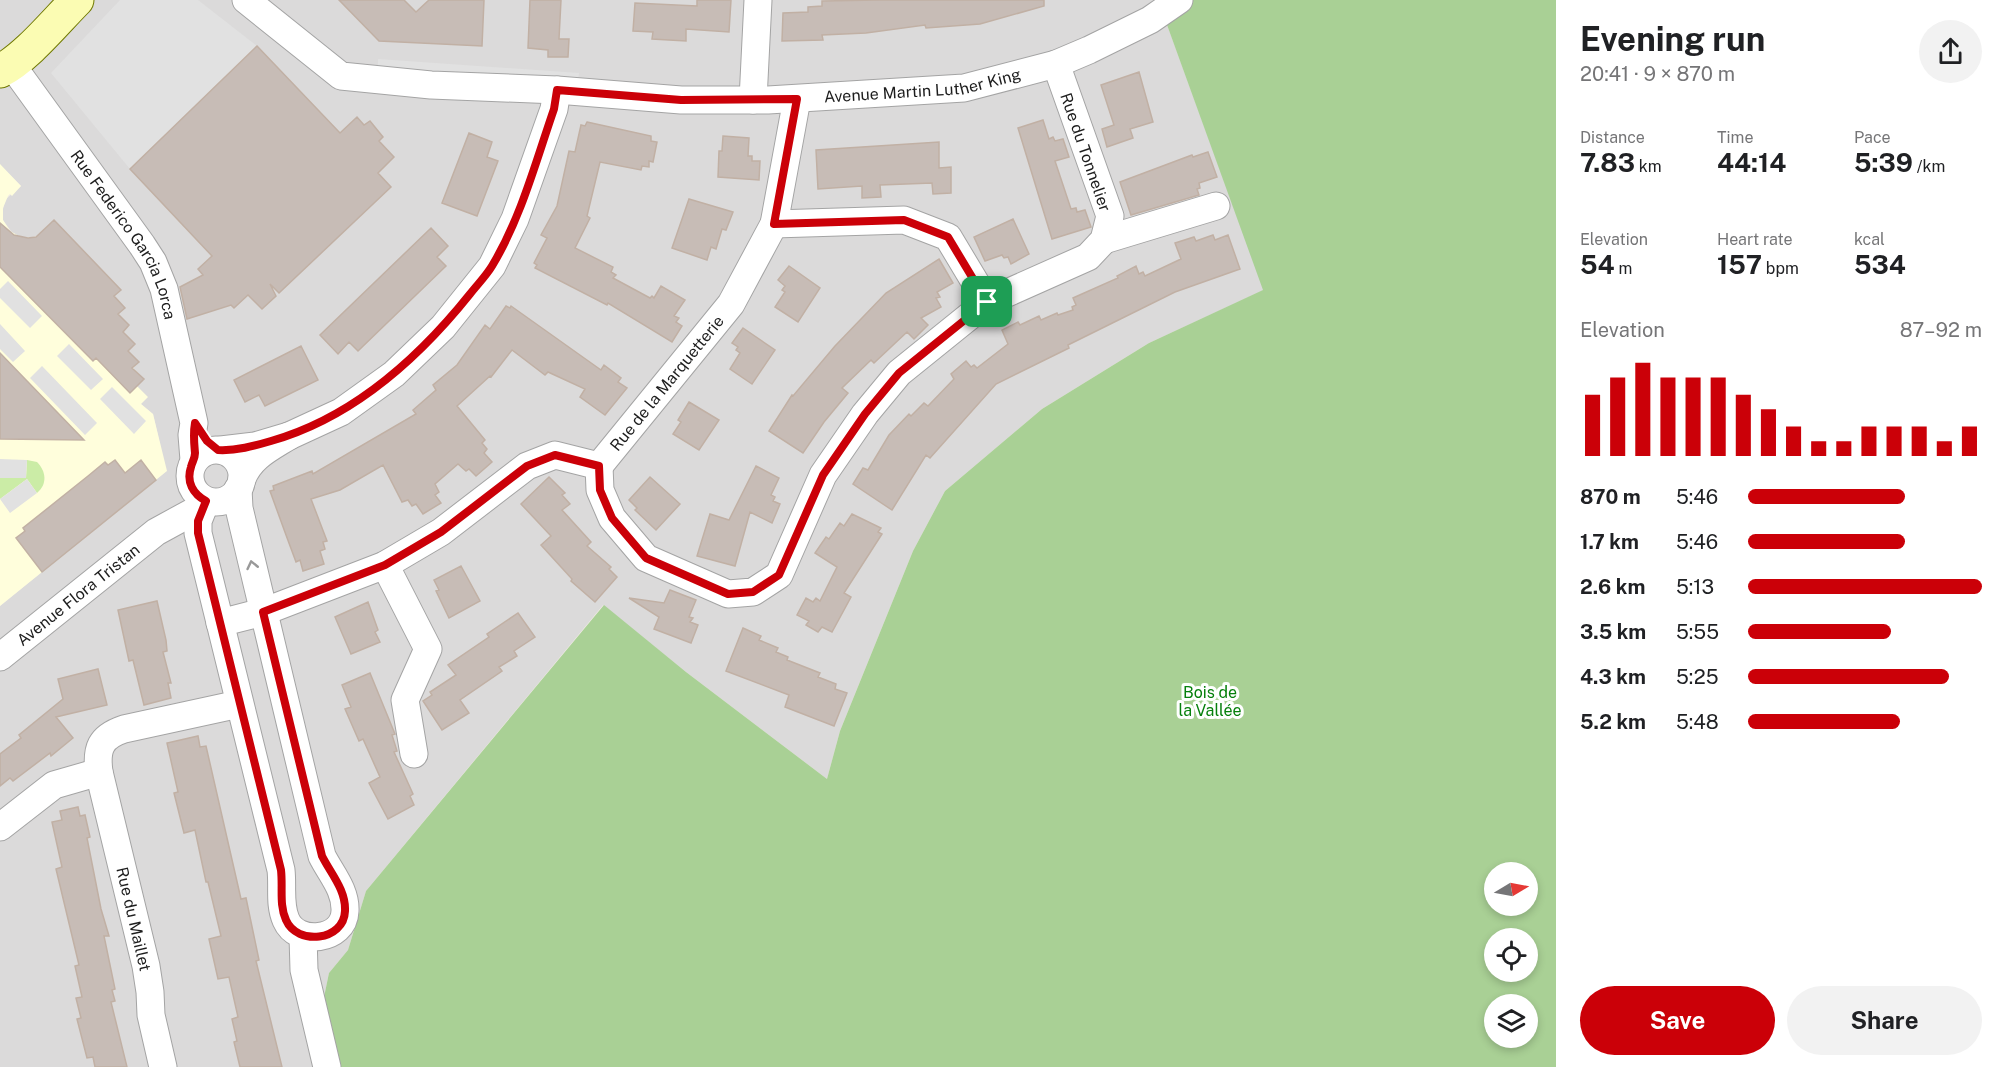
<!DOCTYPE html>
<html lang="en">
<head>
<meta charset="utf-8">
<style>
  :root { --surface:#fff; --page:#f2f2f2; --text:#202124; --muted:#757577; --accent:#cb0008 }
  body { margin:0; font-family:"Public Sans",sans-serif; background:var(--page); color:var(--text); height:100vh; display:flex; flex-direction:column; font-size:22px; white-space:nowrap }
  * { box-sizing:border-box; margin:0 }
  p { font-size:20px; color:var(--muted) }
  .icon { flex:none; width:33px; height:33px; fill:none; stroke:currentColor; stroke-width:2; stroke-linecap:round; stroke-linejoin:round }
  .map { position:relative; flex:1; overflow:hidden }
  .side { display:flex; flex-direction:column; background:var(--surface); width:450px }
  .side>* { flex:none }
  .needle { width:39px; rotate:80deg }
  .tools { position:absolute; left:1484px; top:862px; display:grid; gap:12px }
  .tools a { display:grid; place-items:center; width:54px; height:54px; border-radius:50%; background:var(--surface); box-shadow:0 3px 9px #0003; font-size:30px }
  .pin { position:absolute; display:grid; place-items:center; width:51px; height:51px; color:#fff; margin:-26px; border-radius:12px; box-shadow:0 3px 9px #0006 }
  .round { display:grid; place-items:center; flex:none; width:63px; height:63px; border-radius:32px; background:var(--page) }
  .summary { display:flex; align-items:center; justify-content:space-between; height:102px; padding:0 24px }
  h1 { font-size:33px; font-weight:700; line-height:45px }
  .stats { display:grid; grid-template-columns:repeat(3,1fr); gap:9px; height:102px; padding:6px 24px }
  .stats div { display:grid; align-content:center }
  .stats b { font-size:26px; font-weight:700 }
  .stats small { font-size:16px; font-weight:400 }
  .stats p { font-size:16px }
  .chart { height:168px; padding:12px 24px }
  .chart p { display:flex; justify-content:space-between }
  .chart svg { width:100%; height:108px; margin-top:6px; stroke:var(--accent); stroke-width:6 }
  .action { display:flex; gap:12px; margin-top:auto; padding:12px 24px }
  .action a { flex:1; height:69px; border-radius:36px; background:var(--accent); color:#fff; font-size:24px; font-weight:700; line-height:69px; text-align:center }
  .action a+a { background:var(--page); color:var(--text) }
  ul { padding:0 24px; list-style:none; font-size:20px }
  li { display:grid; grid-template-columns:96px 72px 1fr; align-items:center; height:45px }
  li i { height:15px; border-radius:8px; background:var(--accent) }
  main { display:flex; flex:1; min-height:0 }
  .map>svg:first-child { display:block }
  .residential { fill:#dbdada }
  .education { fill:#fffedc }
  .grass { fill:#cbeca6 }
  .forest { fill:#a9d095; fill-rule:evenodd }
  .parking { fill:#e1e1e1 }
  .building { fill:#c7bcb6; stroke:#c1b0a4; stroke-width:1.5 }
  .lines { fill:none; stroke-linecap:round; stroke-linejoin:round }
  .minor-casing { stroke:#a4a4a4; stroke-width:29 }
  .secondary-casing { stroke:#707900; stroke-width:35 }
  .minor { stroke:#fff; stroke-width:27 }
  .secondary { stroke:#fbfcb3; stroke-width:33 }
  .oneway { stroke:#999 }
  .route-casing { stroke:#fff; stroke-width:12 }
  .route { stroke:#cb0008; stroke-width:8 }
  .labels { text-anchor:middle; stroke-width:6; stroke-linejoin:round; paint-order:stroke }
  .street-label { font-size:16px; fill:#1d1d1d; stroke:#fff }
  .park-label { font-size:16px; fill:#06800c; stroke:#fff }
</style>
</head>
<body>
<main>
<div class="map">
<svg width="1556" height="1067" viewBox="0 0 1556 1067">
  <rect width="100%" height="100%" fill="#efeae3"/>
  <path class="residential" d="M0 0H1158L1264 290 1149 343 1042 409 945 491 913 551 840 731 827 779 686 672 603 605 366 891 348 950 329 973 324 997 341 1067H0V606L166 471 153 414 141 404 118 314 114 296 121 290 40 235 28 238 14 235 3 220 2 214 5 200 21 186 0 165Z"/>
  <path class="education" d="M0 164 21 186 12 196 10 194 8 196 3 208V220L10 231 21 237H35L45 231 44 229 54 220 121 290 114 296 125 308 118 314 129 325 123 332 135 344 128 351 139 362 133 368 144 379 137 386 148 397 141 404 153 414 167 471 0 606Z"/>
  <path class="grass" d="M27 460 37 462C46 471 48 484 37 493L27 479 0 499V478H26Z"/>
  <path class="forest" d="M1158 0H1556V1067H341L324 997 329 973 348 950 366 891 604 605 686 672 827 779 840 731 913 551 945 491 1042 409 1149 343 1263 290ZM1494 873H1527V906H1494ZM1494 939H1527V972H1494ZM1494 1005H1527V1038H1494Z"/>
  <path class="parking" d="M120 0H198L257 46 130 169 51 73Z
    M378 59 579 73 578 80 378 69Z
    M8 281 42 316 30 328 0 298V289Z
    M0 324 25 351 13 362 0 349Z
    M69 344 103 379 91 390 57 356Z
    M42 366 97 423 85 435 30 378Z
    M112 387 146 421 134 434 100 399Z
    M0 459 27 460 26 478H0Z
    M27 479 37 493 10 513 0 499Z"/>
  <path class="building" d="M339 0H404L416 12 429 0H484L482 46 379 41Z
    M530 0H561L559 39H569L568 57H548V50L528 48Z
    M697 0H731L729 32 686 29V41L652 39 653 32 633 31 635 3 697 6Z
    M879 0H1044V6L980 24 926 28 925 25 866 33 822 35 823 40 782 41 783 13 808 12V7L822 6V1Z
    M257 46 340 133 357 117 364 125 370 121 383 137 379 141 394 157 378 173 391 187 279 293 270 284 276 296 262 309 248 295 234 308 231 305 187 319 180 287 203 275 198 269 212 256 130 169Z
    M1139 72 1153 122 1130 129 1133 138 1107 147 1102 129 1114 125 1101 85Z
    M1043 120 1049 139 1053 137 1055 141 1063 139 1069 157 1055 161 1071 209 1076 208 1077 212 1085 210 1091 227 1052 239 1018 128Z
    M587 122 651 136V141L657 142 653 162 649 161V167L642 166 641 170 600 162 587 216 590 218 575 248 613 267 611 272 616 275 613 278 650 298 652 296 654 298 661 286 685 300 674 316 679 318 676 322 682 326 672 342 608 303 607 305 535 268 537 265 534 263 547 238 541 235 557 206 569 151 575 152 581 125 585 126Z
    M469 133 492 142 487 157 498 161 477 216 442 203Z
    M723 136 749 138 748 156H752V161H760L759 180 718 177 719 151H722Z
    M939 142V168L951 167V193L933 194 932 183 880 185 881 197 862 198V186L818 189 816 150Z
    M1208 152 1217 177 1199 183 1200 188 1197 189 1199 195 1131 215 1120 182 1192 155 1193 157Z
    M689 199 733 212 726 230 722 229 716 249 711 247 707 260 672 248Z
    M1013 219 1029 254 1011 264 1008 257 1004 258 1002 255 985 261 974 237Z
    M54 220 121 290 114 296 125 308 118 314 129 325 123 332 135 344 128 351 139 362 132 368 144 379 130 393 96 358 93 361 0 267V223L14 235 28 238 36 237Z
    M431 228 448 246 437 257 446 266 358 351 349 342 338 354 320 335Z
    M1213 235 1215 240 1228 235 1240 269 1175 292 1068 345 1069 348 996 384 930 458 926 455 892 510 853 484 863 468 868 470 889 435 909 414 911 416 924 403 928 406 954 379 951 374 966 361 971 367 974 365 977 368 1008 344 1002 330 1018 322 1020 325 1039 316 1041 320 1057 313 1058 315 1073 310 1072 307 1076 305 1073 298 1118 278 1117 276 1136 266 1139 274 1143 272 1145 276 1181 259 1175 243 1194 237 1196 241Z
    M939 259 953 283 937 292 940 297 936 298 941 307 921 318 928 325 914 339 907 332 874 363 871 360 842 388 848 393 824 422 803 453 769 431 792 395 793 396 835 346 886 293Z
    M789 266 820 288 798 322 775 307 785 292 782 290 785 286 778 280Z
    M506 306 510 308 511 306 601 370 604 365 621 378 618 382 627 388 605 415 580 397 585 389 548 372 545 375 512 350 491 377 490 376 457 406 485 440 482 443 487 449 484 453 492 462 476 476 469 469 466 471 458 464 435 484 439 492 435 495 441 503 423 514 416 504 412 506 408 500 402 502 383 465 340 490 311 499 327 541 323 542 325 549 320 551 324 564 303 571 300 560 296 562 286 535 270 491 274 490 273 486 312 471 313 474 416 414 413 410 436 390 433 385 457 365 485 325 490 329Z
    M743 328 775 350 752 384 730 369 740 353 736 350 738 347 732 343Z
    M301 346 318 380 265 406 259 395 245 402 234 380Z
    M0 353 84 440 0 439Z
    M689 402 719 420 699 450 673 434 681 422 678 420Z
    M115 460 125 473 141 460 156 480 42 572 16 538 25 531 23 528 88 476 105 462 108 465Z
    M756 466 779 478 771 495 775 497 773 501 780 504 772 523 750 512 735 566 697 556 710 514 729 520Z
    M549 477 565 493 562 495 570 504 562 510 591 542 587 546 611 567 609 569 617 577 595 602 571 581 572 579 541 545 551 536 521 504Z
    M650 477 680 504 656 530 635 510 637 508 629 500Z
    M852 514 881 528 878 532 882 534 844 593 851 597 832 632 822 627 818 632 806 625 809 621 797 615 806 598 813 602 816 598 820 601 837 567 815 553 826 537 829 539 840 523 844 526Z
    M461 566 480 601 449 618 436 591 439 590 434 580Z
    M670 590 696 600 689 617 693 618 690 622 698 625 691 643 654 629 659 617 629 598 664 603Z
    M157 601 166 640 167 651 163 652 171 683H168L171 698 144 705 133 660 129 661 118 610Z
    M368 602 378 630 375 632 380 642 351 654 335 617Z
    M518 613 535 637 514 651 517 656 499 667 502 671 460 700 469 713 442 730 423 701 432 695 430 692 456 675 448 665 489 637 487 634Z
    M743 628 761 636 759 640 778 648 776 652 788 657 787 660 820 673 818 677 836 684 835 689 847 693 834 726 785 707 789 695 726 671Z
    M98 669 107 705 56 717 73 738 51 756 50 753 13 781 10 778 0 786V754L21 738 19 735 63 699 58 679Z
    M370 673 395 734 392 735 397 751 394 752 413 794 410 796 414 805 388 819 369 783 380 777 363 739 359 741 345 709 351 707 342 685Z
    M198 736 200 747 206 746 241 899 246 898 259 960 256 961 282 1067H240L234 1042 237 1041 232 1019 238 1017 229 977 218 979 209 939 221 936 208 882H206L195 830 184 833 174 793 178 792 167 743Z
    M78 807 80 816 85 815 90 837 87 838 101 909 109 936H104L115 989 112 990 115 1001 111 1002 127 1067H95L93 1057 87 1058 77 1019 81 1018 76 998 82 997 75 966 79 965 56 869 62 867 52 822 62 820 60 811Z"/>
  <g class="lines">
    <g class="minor-casing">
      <g id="minor">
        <path id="s1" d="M246 0 341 76 431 85 557 90 681 100H768L964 88 1056 64 1089 50 1150 20 1179 0"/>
        <path id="s2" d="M11 64 142 245 153 262 164 289 194 423 192 435 194 460"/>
        <path d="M753 100 758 0"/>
        <path d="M774 224 904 220 948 237 987 302"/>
        <path d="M1104 240 1216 206"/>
        <path d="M289 436 341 412 394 374 443 327 492 266 515 219 554 109 557 90"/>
        <circle cx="216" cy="476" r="26"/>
        <path d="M221 450 255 446 289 436C270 448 250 457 242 479"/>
        <path d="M599 466 600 490 612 518 646 558 728 594 753 592 779 575 823 475 865 414 899 373 987 302 1088 257 1104 240 1110 216 1056 64"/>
        <path d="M206 501 198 521V533L281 870C283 887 279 904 286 920 297 946 344 941 345 911 346 890 331 874 322 856L239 508 238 489"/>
        <path d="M385 565 428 649 405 700 414 754"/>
        <path id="s3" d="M220 623 263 612 385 565 441 532 527 466 555 455 599 466 731 304 774 224 797 99"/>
        <path id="s4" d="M0 657 156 532 211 502"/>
        <path d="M0 827 54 785 99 772"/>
        <path d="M303 936 304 970 327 1067"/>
        <path d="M163 1067 151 1015 150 992 146 966 99 772C96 749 100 737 124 729L239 704"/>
      </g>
    </g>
    <g class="secondary-casing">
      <path id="secondary" d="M0 71C26 58 56 21 77 0"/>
    </g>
    <use href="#minor" class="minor"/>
    <use href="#secondary" class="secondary"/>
  </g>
  <defs><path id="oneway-chevron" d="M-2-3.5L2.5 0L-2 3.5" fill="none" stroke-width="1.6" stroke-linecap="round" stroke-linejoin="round" transform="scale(1.5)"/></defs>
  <use class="oneway" href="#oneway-chevron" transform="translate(252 565) rotate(-103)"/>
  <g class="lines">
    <g class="route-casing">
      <path id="route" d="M557 90 681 100 797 99 774 224 904 220 948 237 987 302 899 373 865 414 823 475 779 575 753 592 728 594 646 558 612 518 600 490 599 466 555 455 527 466 441 532 385 565 263 612 322 856C331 874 346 890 345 911 344 941 297 946 286 920 279 905 283 887 281 870L198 533V521L206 501C193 494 186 482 191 467 192 462 195 459 195 453 194 442 193 434 195 423L207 441 218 450C236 451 254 446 271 441 352 418 418 359 470 294 477 285 486 276 492 266 521 218 536 161 554 109Z"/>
    </g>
    <use href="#route" class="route"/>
  </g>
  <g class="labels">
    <g class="street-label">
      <text dy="6" stroke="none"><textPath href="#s1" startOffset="705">Avenue Martin Luther King</textPath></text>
      <text transform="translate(1086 152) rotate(71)" y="6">Rue du Tonnelier</text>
      <text dy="6" stroke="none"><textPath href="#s2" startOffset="206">Rue Federico Garcia Lorca</textPath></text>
      <text dy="6" stroke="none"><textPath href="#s3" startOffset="531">Rue de la Marquetterie</textPath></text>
      <text dy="6" stroke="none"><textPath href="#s4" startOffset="100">Avenue Flora Tristan</textPath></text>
      <text transform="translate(134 919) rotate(77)" y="6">Rue du Maillet</text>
    </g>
    <g class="park-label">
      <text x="1210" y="698">Bois de<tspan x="1210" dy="18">la Vallée</tspan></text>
    </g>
  </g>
</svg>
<div class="tools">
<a><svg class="needle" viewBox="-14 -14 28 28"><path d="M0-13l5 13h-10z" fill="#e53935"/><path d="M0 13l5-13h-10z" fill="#757577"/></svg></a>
<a><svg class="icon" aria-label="locate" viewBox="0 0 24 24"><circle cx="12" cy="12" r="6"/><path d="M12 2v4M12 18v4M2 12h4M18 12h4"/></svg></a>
<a><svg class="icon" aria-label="layers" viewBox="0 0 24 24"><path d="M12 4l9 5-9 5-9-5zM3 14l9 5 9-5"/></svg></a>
</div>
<div class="pin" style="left:987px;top:302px;background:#1e9e55"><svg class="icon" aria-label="arrive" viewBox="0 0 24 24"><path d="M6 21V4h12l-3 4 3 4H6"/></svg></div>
</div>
<section class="side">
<div class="summary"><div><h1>Evening run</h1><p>20:41 · 9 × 870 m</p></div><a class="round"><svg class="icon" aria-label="share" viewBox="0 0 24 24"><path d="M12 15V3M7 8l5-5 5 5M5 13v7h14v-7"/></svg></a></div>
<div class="stats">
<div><p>Distance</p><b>7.83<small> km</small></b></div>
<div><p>Time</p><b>44:14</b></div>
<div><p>Pace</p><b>5:39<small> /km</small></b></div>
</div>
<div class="stats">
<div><p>Elevation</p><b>54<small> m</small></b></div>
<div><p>Heart rate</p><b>157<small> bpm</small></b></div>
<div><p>kcal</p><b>534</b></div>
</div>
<div class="chart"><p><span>Elevation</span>87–92 m</p>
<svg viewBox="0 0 160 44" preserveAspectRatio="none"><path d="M5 44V19M15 44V12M25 44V6M35 44V12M45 44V12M55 44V12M65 44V19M75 44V25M85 44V32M95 44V38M105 44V38M115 44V32M125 44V32M135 44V32M145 44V38M155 44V32"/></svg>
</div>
<ul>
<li><b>870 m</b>5:46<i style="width:67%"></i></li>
<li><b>1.7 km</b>5:46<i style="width:67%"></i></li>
<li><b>2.6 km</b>5:13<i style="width:100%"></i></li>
<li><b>3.5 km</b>5:55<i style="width:61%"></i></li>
<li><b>4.3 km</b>5:25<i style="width:86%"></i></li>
<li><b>5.2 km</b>5:48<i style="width:65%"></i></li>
</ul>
<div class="action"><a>Save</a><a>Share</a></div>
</section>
</main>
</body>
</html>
